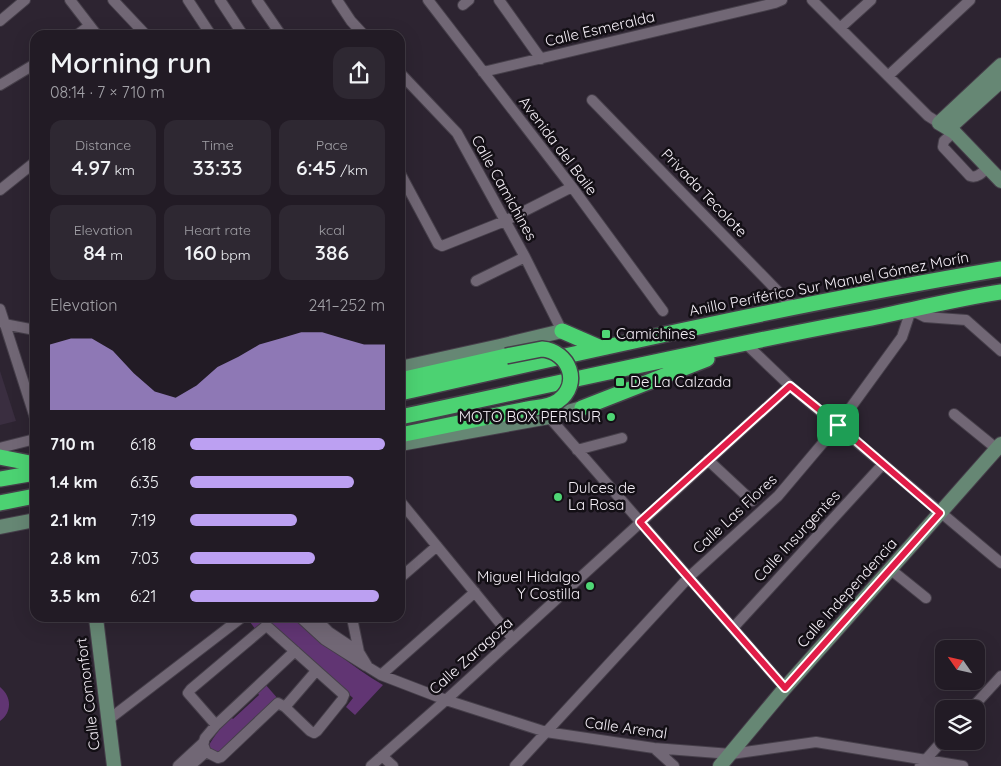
<!DOCTYPE html>
<html lang="en">
<head>
<meta charset="utf-8">
<style>
  :root { --surface:#221b25; --page:#2e2832; --text:#f1f3f6; --muted:#a2a1a7; --line:#3f3942; --accent:#bca0f2 }
  body { margin:0; font-family:Quicksand,sans-serif; background:var(--page); color:var(--text); height:100vh; display:flex; flex-direction:column; font-size:19px; white-space:nowrap }
  * { box-sizing:border-box; margin:0 }
  p { font-size:16px; color:var(--muted) }
  .icon { flex:none; width:28px; height:28px; fill:none; stroke:currentColor; stroke-width:2; stroke-linecap:round; stroke-linejoin:round }
  .map { position:relative; flex:1; overflow:hidden }
  .details { position:absolute; left:30px; top:30px; width:375px; height:592px; display:flex; flex-direction:column; background:var(--surface); border-radius:15px; box-shadow:0 5px 20px #0002,0 0 0 1px var(--line) }
  .details>* { flex:none }
  .needle { width:32px; rotate:304deg }
  .buttons { position:absolute; left:935px; top:640px; display:grid; gap:10px }
  .buttons a { display:grid; place-items:center; width:50px; height:50px; border-radius:10px; background:var(--surface); box-shadow:0 5px 20px #0002,0 0 0 1px var(--line); font-size:25px }
  .pin { position:absolute; display:grid; place-items:center; width:42px; height:42px; color:#fff; margin:-21px; border-radius:10px; box-shadow:0 2px 8px #0006 }
  .round { display:grid; place-items:center; flex:none; width:52px; height:52px; border-radius:15px; background:var(--page) }
  .headline { display:flex; align-items:center; justify-content:space-between; height:85px; padding:0 20px }
  h1 { font-size:28px; font-weight:600; line-height:38px }
  .figures { display:grid; grid-template-columns:repeat(3,1fr); gap:8px; height:85px; padding:5px 20px }
  .figures div { display:grid; align-content:center; border-radius:12px; background:var(--page); text-align:center }
  .figures b { font-size:21px; font-weight:600 }
  .figures small { font-size:14px; font-weight:400 }
  .figures p { font-size:14px }
  .chart { height:140px; padding:10px 20px }
  .chart p { display:flex; justify-content:space-between }
  .chart svg { width:100%; height:90px; margin-top:5px; fill:var(--accent); opacity:.7 }
  ul { padding:0 20px; list-style:none; font-size:16px }
  li { display:grid; grid-template-columns:80px 60px 1fr; align-items:center; height:38px }
  li i { height:12px; border-radius:6px; background:var(--accent) }
  .map>svg:first-child { display:block }
  .built { fill:#3a2e40 }
  .green { fill:#613573 }
  .lines { fill:none; stroke-linecap:round; stroke-linejoin:round }
  .street-casing { stroke:#463f4a; stroke-width:12 }
  .secondary-casing { stroke:#463f4a; stroke-width:16 }
  .highway-casing { stroke:#463f4a; stroke-width:18 }
  .street { stroke:#716775; stroke-width:10 }
  .secondary { stroke:#668774; stroke-width:14 }
  .highway { stroke:#4cd272; stroke-width:15 }
  .highway-bridge-casing { stroke:#463f4a; stroke-width:18; stroke-linecap:butt }
  .highway-bridge { stroke:#4cd272; stroke-width:15 }
  .route-casing { stroke:#fff; stroke-width:10 }
  .route { stroke:#e11d48; stroke-width:6 }
  .poi-dot { fill:#4fd675; stroke:#130f15; stroke-width:2 }
  .labels { text-anchor:middle; stroke-width:5; stroke-linejoin:round; paint-order:stroke }
  .street-label { font-size:15px; fill:#f5eff7; stroke:#130f15 }
  .poi-label { font-size:15px; fill:#f5eff7; stroke:#130f15; text-anchor:start }
</style>
</head>
<body>
<div class="map">
<svg width="1001" height="766" viewBox="0 0 1001 766">
  <rect width="100%" height="100%" fill="#2d2431"/>
  <path class="built" d="M0 371 16 421 0 425Z"/>
  <path class="green" d="M247 618H296C323 643 351 666 383 685L355 715 346 707 353 698 267 621 256 630Z
    M265 684 279 700 220 754 208 748C210 741 225 722 230 716L233 719 259 695 257 692Z
    M0 687C12 697 12 712 0 721Z"/>
  <g class="lines">
    <g class="street-casing">
      <path id="street" d="M70 0 97 35
        M113 0 146 35
        M188 0 211 35
        M220 0 243 35
        M257 0 281 35
        M337 0 351 21 364 35
        M428 0 572 187 663 311
        M499 0 541 59
        M812 0 928 116 939 123
        M463 5 469 0
        M0 21 25 0
        M840 28 871 0
        M77 35 89 26
        M483 72 775 3 782 0
        M400 73 457 133 525 257 562 331
        M888 76 970 0
        M0 85 35 64
        M592 100 794 308
        M954 132 944 141 943 147 970 176C977 179 983 172 988 167
        M400 173 438 244 442 246 505 221 572 187
        M0 190 35 162
        M476 281 525 257
        M0 309 35 418
        M4 324 35 330
        M745 343 790 386 1001 563
        M954 414 997 449
        M549 417 785 688
        M0 448 35 439
        M577 450 622 438
        M708 460 752 501
        M400 501 513 639
        M890 569 926 598
        M400 578 437 546
        M301 618 325 640 366 666
        M315 618 329 632 359 652 368 667 381 675 446 700 546 732 654 748 731 754 816 742 963 766
        M352 618 359 652
        M733 628 883 464
        M381 675 475 592
        M285 707 316 671
        M971 709 1001 676
        M108 720 241 618
        M216 725 205 738 203 744 206 752 218 758 221 757 278 703 285 707 310 731 314 733 317 731 342 700 344 695 269 628 266 626 191 689 188 693 216 725 295 651
        M654 748 674 766
        M382 756 393 766
        M178 766 204 742
        M190 766 206 752
        M371 766 446 700 790 386
        M515 766 689 577 778 496 838 425 902 337 911 310 925 317 966 320 1001 351
        M920 766 944 739"/>
    </g>
    <g class="secondary-casing">
      <path id="secondary" d="M1001 65 939 123 954 132 1001 181
        M949 128 1001 81
        M400 368 500 346 562 331
        M400 444 549 417 582 408
        M0 527 35 520
        M96 618 114 766
        M720 766 785 688 1001 444"/>
    </g>
    <g class="highway-casing">
      <path id="highway" d="M562 331 601 348
        M400 380 506 356
        M400 393C600 348 799 303 1001 269
        M582 408 707 359
        M400 417C556 384 711 348 867 319 912 310 956 299 1001 292
        M400 435 527 409
        M0 457 35 464
        M0 479 35 473
        M0 503 35 496"/>
    </g>
    <use href="#street" class="street"/>
    <use href="#secondary" class="secondary"/>
    <use href="#highway" class="highway"/>
    <g class="highway-bridge-casing">
      <path id="highway-bridge" d="M506 356 542 349C569 351 582 384 558 401 550 407 537 407 527 409"/>
    </g>
    <use href="#highway-bridge" class="highway-bridge"/>
  </g>
  <g class="lines">
    <g class="route-casing">
      <path id="route" d="M790 386 838 425 940 513 785 688 640 522Z"/>
    </g>
    <use href="#route" class="route"/>
  </g>
  <g class="poi-dot">
    <rect x="601" y="329" width="10" height="10" rx="2.5"/>
    <rect x="615" y="377" width="10" height="10" rx="2.5"/>
    <circle cx="611" cy="417" r="5"/>
    <circle cx="558" cy="497" r="5"/>
    <circle cx="590" cy="586" r="5"/>
  </g>
  <g class="labels">
    <g class="street-label">
      <text transform="translate(600 29) rotate(-13)" y="5">Calle Esmeralda</text>
      <text transform="translate(558 146) rotate(53)" y="5">Avenida del Baile</text>
      <text transform="translate(504 188) rotate(61)" y="5">Calle Camichines</text>
      <text transform="translate(704 193) rotate(46)" y="5">Privada Tecolote</text>
      <text transform="translate(829 284) rotate(-11)" y="5">Anillo Periférico Sur Manuel Gómez Morín</text>
      <text transform="translate(735 514) rotate(-43)" y="5">Calle Las Flores</text>
      <text transform="translate(797 536) rotate(-47)" y="5">Calle Insurgentes</text>
      <text transform="translate(847 593) rotate(-48)" y="5">Calle Independencia</text>
      <text transform="translate(471 656) rotate(-42)" y="5">Calle Zaragoza</text>
      <text transform="translate(88 694) rotate(-97)" y="5">Calle Comonfort</text>
      <text transform="translate(626 728) rotate(8)" y="5">Calle Arenal</text>
    </g>
    <g class="poi-label">
      <text x="616" y="339">Camichines</text>
      <text x="630" y="387">De La Calzada</text>
      <text x="601" y="422" text-anchor="end">MOTO BOX PERISUR</text>
      <text x="568" y="493">Dulces de<tspan x="568" dy="17">La Rosa</tspan></text>
      <text x="580" y="582" text-anchor="end">Miguel Hidalgo<tspan x="580" dy="17">Y Costilla</tspan></text>
    </g>
  </g>
</svg>
<div class="buttons">
<a><svg class="needle" viewBox="-14 -14 28 28"><path d="M0-13l5 13h-10z" fill="#e53935"/><path d="M0 13l5-13h-10z" fill="#a2a1a7"/></svg></a>
<a><svg class="icon" aria-label="layers" viewBox="0 0 24 24"><path d="M12 4l9 5-9 5-9-5zM3 14l9 5 9-5"/></svg></a>
</div>
<div class="pin" style="left:838px;top:425px;background:#1e9e55"><svg class="icon" aria-label="arrive" viewBox="0 0 24 24"><path d="M6 21V4h12l-3 4 3 4H6"/></svg></div>
<section class="details">
<div class="headline"><div><h1>Morning run</h1><p>08:14 · 7 × 710 m</p></div><a class="round"><svg class="icon" aria-label="share" viewBox="0 0 24 24"><path d="M12 15V3M7 8l5-5 5 5M5 13v7h14v-7"/></svg></a></div>
<div class="figures">
<div><p>Distance</p><b>4.97<small> km</small></b></div>
<div><p>Time</p><b>33:33</b></div>
<div><p>Pace</p><b>6:45<small> /km</small></b></div>
</div>
<div class="figures">
<div><p>Elevation</p><b>84<small> m</small></b></div>
<div><p>Heart rate</p><b>160<small> bpm</small></b></div>
<div><p>kcal</p><b>386</b></div>
</div>
<div class="chart"><p><span>Elevation</span>241–252 m</p>
<svg viewBox="0 0 160 44" preserveAspectRatio="none"><path d="M0 44V12L10 9L20 9L30 15L40 26L50 35L60 38L70 32L80 23L90 18L100 12L110 9L120 6L130 6L140 9L150 12L160 12V44z"/></svg>
</div>
<ul>
<li><b>710 m</b>6:18<i style="width:100%"></i></li>
<li><b>1.4 km</b>6:35<i style="width:84%"></i></li>
<li><b>2.1 km</b>7:19<i style="width:55%"></i></li>
<li><b>2.8 km</b>7:03<i style="width:64%"></i></li>
<li><b>3.5 km</b>6:21<i style="width:97%"></i></li>
</ul>
</section>
</div>
</body>
</html>
